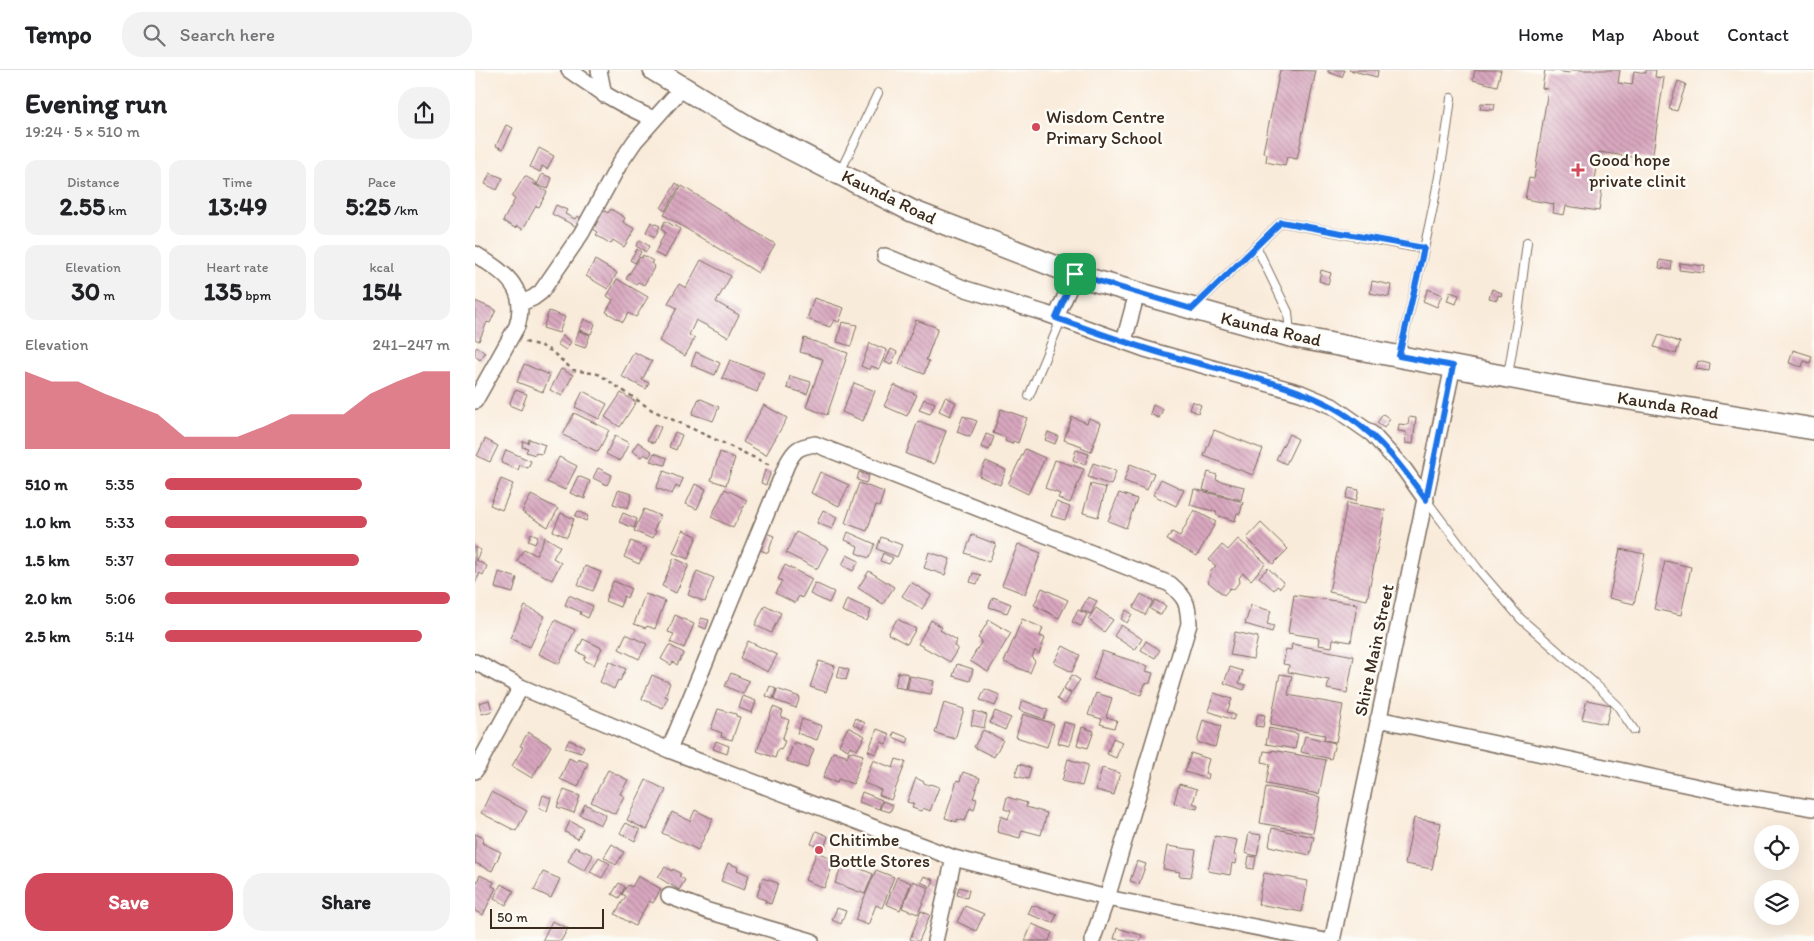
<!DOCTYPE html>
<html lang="en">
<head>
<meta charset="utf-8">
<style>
  :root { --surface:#fff; --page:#f2f2f2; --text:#202124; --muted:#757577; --line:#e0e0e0; --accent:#d1495b }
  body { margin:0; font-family:Itim,sans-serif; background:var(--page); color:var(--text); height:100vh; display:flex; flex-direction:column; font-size:19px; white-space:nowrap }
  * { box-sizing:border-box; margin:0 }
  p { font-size:16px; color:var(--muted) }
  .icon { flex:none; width:28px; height:28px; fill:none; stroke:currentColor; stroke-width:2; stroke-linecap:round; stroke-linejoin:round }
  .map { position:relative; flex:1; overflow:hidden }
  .panel { display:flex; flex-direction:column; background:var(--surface); width:475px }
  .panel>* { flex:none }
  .tools { position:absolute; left:1279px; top:755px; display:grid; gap:10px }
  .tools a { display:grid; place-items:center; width:45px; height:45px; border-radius:50%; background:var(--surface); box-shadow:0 5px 20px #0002; font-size:25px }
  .scale { position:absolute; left:15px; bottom:12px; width:114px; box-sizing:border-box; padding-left:5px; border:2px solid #3b2a1e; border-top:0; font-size:14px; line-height:18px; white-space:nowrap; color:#3b2a1e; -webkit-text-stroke:4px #fdfcf7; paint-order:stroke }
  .pin { position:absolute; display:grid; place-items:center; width:42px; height:42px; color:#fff; margin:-21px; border-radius:10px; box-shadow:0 2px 8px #0006 }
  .round { display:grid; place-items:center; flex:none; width:52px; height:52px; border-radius:20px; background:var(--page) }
  .summary { display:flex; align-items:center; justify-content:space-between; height:85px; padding:0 25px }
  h1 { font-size:28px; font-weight:700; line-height:38px }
  .figures { display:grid; grid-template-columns:repeat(3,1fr); gap:8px; height:85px; padding:5px 25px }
  .figures div { display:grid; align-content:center; border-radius:12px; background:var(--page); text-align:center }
  .figures b { font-size:25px; font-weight:700 }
  .figures small { font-size:14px; font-weight:400 }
  .figures p { font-size:14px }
  .chart { height:140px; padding:10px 25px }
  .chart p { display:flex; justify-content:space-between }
  .chart svg { width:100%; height:90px; margin-top:5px; fill:var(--accent); opacity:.7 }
  .button { display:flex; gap:10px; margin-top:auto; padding:10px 25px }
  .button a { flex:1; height:58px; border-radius:20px; background:var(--accent); color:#fff; font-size:20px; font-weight:700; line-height:58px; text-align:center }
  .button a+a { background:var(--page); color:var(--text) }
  ul { padding:0 25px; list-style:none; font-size:16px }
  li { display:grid; grid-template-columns:80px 60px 1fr; align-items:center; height:38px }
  li i { height:12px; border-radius:6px; background:var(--accent) }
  header { display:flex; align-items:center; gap:30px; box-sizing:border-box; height:70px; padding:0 25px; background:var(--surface); border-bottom:1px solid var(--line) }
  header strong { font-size:24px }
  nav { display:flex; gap:28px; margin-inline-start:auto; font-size:18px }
  .search { width:350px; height:45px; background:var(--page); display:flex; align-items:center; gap:12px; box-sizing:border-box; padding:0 18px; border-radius:20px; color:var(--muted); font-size:19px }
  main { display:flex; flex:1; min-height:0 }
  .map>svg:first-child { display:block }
  .building { fill:url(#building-back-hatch) }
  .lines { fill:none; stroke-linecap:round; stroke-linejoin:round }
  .service-casing { stroke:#7e6e60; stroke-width:10 }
  .minor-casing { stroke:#7e6e60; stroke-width:18 }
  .secondary-casing { stroke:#7e6e60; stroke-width:24 }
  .path { stroke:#7e6e60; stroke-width:2.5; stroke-dasharray:4 4; stroke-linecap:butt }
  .service { stroke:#fff; stroke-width:8 }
  .minor { stroke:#fff; stroke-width:15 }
  .secondary { stroke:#fff; stroke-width:21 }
  .route-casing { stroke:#fff; stroke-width:10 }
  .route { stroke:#1a73e8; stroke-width:6 }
  .poi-dot { fill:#d1495b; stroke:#fdfcf7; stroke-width:2 }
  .labels { text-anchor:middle; stroke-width:5; stroke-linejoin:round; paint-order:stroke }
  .poi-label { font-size:18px; fill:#3b2a1e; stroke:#fdfcf7; text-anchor:start }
  .street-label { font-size:18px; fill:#3b2a1e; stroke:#fdfcf7 }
</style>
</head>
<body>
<header>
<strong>Tempo</strong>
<div class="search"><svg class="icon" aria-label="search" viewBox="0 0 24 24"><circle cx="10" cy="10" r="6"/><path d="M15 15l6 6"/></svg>Search here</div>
<nav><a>Home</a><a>Map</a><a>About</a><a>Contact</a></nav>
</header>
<main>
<section class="panel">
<div class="summary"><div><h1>Evening run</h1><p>19:24 · 5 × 510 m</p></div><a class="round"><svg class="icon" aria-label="share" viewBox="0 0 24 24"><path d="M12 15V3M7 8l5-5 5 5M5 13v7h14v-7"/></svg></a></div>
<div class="figures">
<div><p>Distance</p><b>2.55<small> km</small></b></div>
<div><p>Time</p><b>13:49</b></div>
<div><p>Pace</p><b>5:25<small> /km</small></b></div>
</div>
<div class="figures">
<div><p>Elevation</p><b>30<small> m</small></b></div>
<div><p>Heart rate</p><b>135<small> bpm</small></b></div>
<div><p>kcal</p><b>154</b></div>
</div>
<div class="chart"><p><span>Elevation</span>241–247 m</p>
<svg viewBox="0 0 160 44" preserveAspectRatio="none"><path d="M0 44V6L10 11L20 11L30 17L40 22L50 27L60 38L70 38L80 38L90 33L100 27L110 27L120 27L130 17L140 11L150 6L160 6V44z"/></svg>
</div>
<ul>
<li><b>510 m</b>5:35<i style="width:69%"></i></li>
<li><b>1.0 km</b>5:33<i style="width:71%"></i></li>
<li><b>1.5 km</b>5:37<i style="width:68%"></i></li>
<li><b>2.0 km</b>5:06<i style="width:100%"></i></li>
<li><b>2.5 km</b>5:14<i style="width:90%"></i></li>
</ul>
<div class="button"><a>Save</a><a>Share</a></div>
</section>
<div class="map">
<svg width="1339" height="871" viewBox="0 0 1339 871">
  <defs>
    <pattern id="building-back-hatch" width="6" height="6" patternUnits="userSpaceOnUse" patternTransform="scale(1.25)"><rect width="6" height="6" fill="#d9a8c0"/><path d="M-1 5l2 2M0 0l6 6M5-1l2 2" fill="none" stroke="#b1899b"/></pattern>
  </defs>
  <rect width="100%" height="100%" fill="#fdfcf7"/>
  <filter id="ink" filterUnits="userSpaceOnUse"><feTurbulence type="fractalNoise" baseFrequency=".02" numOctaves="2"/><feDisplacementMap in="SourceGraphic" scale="10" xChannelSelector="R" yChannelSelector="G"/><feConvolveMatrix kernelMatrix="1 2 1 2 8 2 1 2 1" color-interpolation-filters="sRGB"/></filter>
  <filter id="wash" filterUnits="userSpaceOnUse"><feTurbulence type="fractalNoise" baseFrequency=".0096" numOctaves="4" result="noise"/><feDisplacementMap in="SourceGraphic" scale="20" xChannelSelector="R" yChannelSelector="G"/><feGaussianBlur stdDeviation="1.12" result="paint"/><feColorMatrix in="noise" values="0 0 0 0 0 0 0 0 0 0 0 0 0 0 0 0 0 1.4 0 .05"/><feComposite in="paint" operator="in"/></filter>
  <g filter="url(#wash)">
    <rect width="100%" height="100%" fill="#f9ebda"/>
    <g id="blocks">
      <path class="building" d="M805 0 841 1 822 89 812 87 810 96 791 92 792 84 788 82Z
        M853 0H870L867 7 853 2Z
        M874 0H903L902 7Z
        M1000 0H1026L1022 16 998 10Z
        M1070 0 1095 3 1096 0H1145L1143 13 1157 15 1159 1 1171 3V0H1181L1180 7 1189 8 1177 90 1124 82 1119 118 1127 119 1124 141 1091 136 1089 145 1078 143 1079 134 1050 129 1054 108 1059 109 1073 19 1067 18Z
        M1203 11 1211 14 1202 41 1194 39Z
        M1006 33 1020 34 1019 40 1005 39Z
        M31 55 38 58 28 79 21 76Z
        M64 78 79 86 72 99 67 96 65 102 55 97Z
        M15 103 28 108 22 120 10 114Z
        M67 104 77 108 73 119 62 115Z
        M50 106 62 113 61 115 57 113 72 122 64 137 61 136 48 159 42 156 40 158 28 151 40 129 37 127Z
        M201 113 205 116 190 141 186 138Z
        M207 116 300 174 283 203 189 145Z
        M81 135 92 140 90 144 100 149 102 146 111 150 106 159 77 144Z
        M126 139 133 143 136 139 150 148 148 152 160 159 149 177 138 170 136 174 121 165 123 162 115 157Z
        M190 151 205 159 190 188 180 183 190 162 186 159Z
        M176 152 185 156 180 167 171 162Z
        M165 170 174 176 171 182 161 176Z
        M162 179 166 182 160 193 155 190Z
        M168 185 178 191 176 193 180 196 169 215 163 212 161 214 151 209 165 187 167 188Z
        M120 190 142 203 133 219 111 206Z
        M226 190 256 206 241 232 264 245 253 267 221 250 214 265 220 268 210 286 184 271 202 238 193 233 204 214 211 218Z
        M1185 190 1197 192 1196 200 1184 198Z
        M1205 193 1230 196 1229 203 1204 200Z
        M846 200 856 203 853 214 844 211Z
        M142 209 173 227 161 247 153 243 148 252 131 242 138 230 132 226Z
        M897 211 916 215 914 227 895 223Z
        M953 219 967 225 962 237 948 231Z
        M1017 219 1027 223 1026 226 1023 225 1022 230 1014 228Z
        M975 222 984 225 981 234 972 231Z
        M339 228 369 238 364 252 359 250 355 257 332 249Z
        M0 231 21 240 15 253 12 252 4 271 0 269Z
        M74 241 90 247 84 263 68 258Z
        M109 249 120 254 116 264 104 260Z
        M441 250 463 258 451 290 454 291 449 304 424 294Z
        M367 252 382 255 376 276 362 272Z
        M104 261 115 265 110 278 99 274Z
        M1184 265 1205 272 1201 284 1179 277Z
        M88 266 96 272 91 280 82 274Z
        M329 268 373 283 352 345 331 337 348 289 325 282Z
        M395 273 412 280 404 299 396 296 395 300 386 296Z
        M2 277 10 283 5 290 0 286V280Z
        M416 279 422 282 416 295 410 292Z
        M1318 280 1337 286 1335 293 1329 291 1327 297 1314 293Z
        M159 282 177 291 167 310 174 313 171 319 146 306Z
        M221 282 245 293 240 305 216 295Z
        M255 290 289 303 282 322 247 308Z
        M1223 291 1235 294 1234 301 1221 299Z
        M49 294 75 305 68 322 42 312Z
        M86 299 98 305 87 326 75 320Z
        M315 306 336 312 332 324 312 318Z
        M379 313 400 321 388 351 367 342Z
        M419 315 442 325 432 346 409 336Z
        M40 320 52 324 46 340 34 335Z
        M108 321 132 334 124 349 100 337Z
        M146 323 161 332 145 357 130 347Z
        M470 327 481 332 475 346 464 341Z
        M224 328 244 337 238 351 217 344Z
        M449 329 460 333 455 344 444 340Z
        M717 331 726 335 723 343 714 339Z
        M289 335 312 348 291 385 268 372Z
        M678 335 688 339 684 348 675 344Z
        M526 339 552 348 543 373 538 371 537 374 530 371 531 368 518 363Z
        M99 343 134 360 123 382 88 365Z
        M908 344 915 349 909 358 902 353Z
        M488 346 502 351 495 367 482 362Z
        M597 347 612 353 614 348 626 353 616 382 606 378 607 376 589 370Z
        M934 347 941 348 938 374 930 373 931 362 923 361 924 354 933 355Z
        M443 351 471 361 459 394 431 384Z
        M180 354 186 357 179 373 172 370Z
        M739 360 788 379 778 405 729 386Z
        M200 362 207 365 201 380 194 377Z
        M573 362 583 366 580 374 570 370Z
        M511 364 519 367 514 380 506 377Z
        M814 364 823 369 811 394 801 389Z
        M140 366 154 373 145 391 131 384Z
        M10 369 23 376 15 392 2 386Z
        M54 369 70 375 67 384 60 383V385L51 382 53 378 47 377 48 371 53 373Z
        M163 372 177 382 174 387 169 384 166 387 157 381Z
        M550 379 570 388 553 424 533 414Z
        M31 380 56 391 53 398 45 395 43 400 26 393Z
        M601 380 614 384 610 395 598 390Z
        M245 382 260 388 251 415 236 410Z
        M179 383 192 388 190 395 175 391Z
        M84 387 102 396 90 420 72 412Z
        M580 390 609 399 595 433 583 428 585 424 570 418Z
        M511 391 531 400 525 415 504 406Z
        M618 393 641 401 636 415 613 407Z
        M655 394 679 403 672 420 649 411Z
        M123 398 137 405 132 415 118 408Z
        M290 400 296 402 291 415 286 413Z
        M189 401 208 409 204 418 201 416 197 424 181 418Z
        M345 402 374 415 364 436 336 423Z
        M384 402 394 406 391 413 382 410Z
        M733 402 742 405 741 410 769 417 766 430 728 420Z
        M103 406 115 411 109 427H110V429L95 423Z
        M26 409 38 414 27 440 15 435Z
        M686 409 709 420 701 436 678 425Z
        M384 413 409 422 404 437 401 435 392 461 370 453Z
        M220 414 231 419 222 439 211 434Z
        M616 414 631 418 623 447 608 443Z
        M874 418 884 420 881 431 871 428Z
        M250 419 272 430 258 458 236 447Z
        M719 419 768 432 765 444 762 443 760 451 741 445 742 442 715 435Z
        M143 420 157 424 153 438 138 434Z
        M644 423 662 429 651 458 633 451Z
        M56 425 83 439 73 457 47 442Z
        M581 432 595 437 590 450 576 446Z
        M872 433 910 440 892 530 854 522Z
        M169 439 185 446 179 460 181 461 178 468 176 467 175 468 159 461Z
        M348 440 362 447 357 459 342 453Z
        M719 440 741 452 722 486 692 470 697 462 705 466Z
        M103 441 113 446 111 451 100 446Z
        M86 443 99 449 92 467 78 461Z
        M148 443 162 449 159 458 144 452Z
        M786 453 813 479 798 494 772 468Z
        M208 460 222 466 213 489 198 483Z
        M321 462 353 478 342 499 311 483Z
        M373 462 400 474 394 488 381 483 383 476 370 470Z
        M56 463 63 466 60 474 53 471Z
        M291 463 299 466 293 483 285 480Z
        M497 465 521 474 514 492 490 483Z
        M70 467 85 476 78 488 86 493 77 510 42 491 49 479 61 485Z
        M406 467 427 475 422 487 402 479Z
        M763 469 791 493 776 510 768 503 764 508 765 511 759 519 755 518 749 525 733 512 736 501 741 496 734 490 747 475 753 480Z
        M156 471 172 478 164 494 149 487Z
        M543 474 566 483 550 524 527 515Z
        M0 477 6 480 1 490 12 496 8 505 5 503 0 513Z
        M1145 479 1170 484 1159 534 1134 528Z
        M454 482 475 489 470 505 449 498Z
        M408 483 418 488 414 494 405 491Z
        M372 485 384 491 378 501 367 495Z
        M199 488 214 495 201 523 187 516Z
        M1190 491 1216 497 1206 545 1179 539Z
        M310 495 337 509 327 528 324 526 320 533 300 523 307 511 303 509Z
        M110 496 126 502 118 521 103 515Z
        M793 498 809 513 805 518 802 516 799 520 784 507Z
        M222 501 239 508 230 532 213 525Z
        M394 501 419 517 408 534 383 518Z
        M24 502 42 508 38 523 20 518Z
        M498 503 506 505 502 514 495 512Z
        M138 511 156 518 152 528 149 526 145 537 130 531Z
        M436 512 456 525 447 539 427 526Z
        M340 513 359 522 354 533 335 524Z
        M567 518 593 530 584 548 559 535Z
        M170 524 190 531 180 559 172 556 171 558 159 554Z
        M666 524 678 531 670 545 658 538Z
        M94 525 118 536 113 548 105 544 106 542 90 535Z
        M819 525 882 534 876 572 858 569 857 577 843 575 844 568 813 563Z
        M518 527 536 534 532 543 514 537Z
        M613 527 622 531 616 544 606 540Z
        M372 529 396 540 392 551 367 541Z
        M680 530 691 536 686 545 675 539Z
        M290 535 306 543 296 563 280 555Z
        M776 535 796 541 792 554 799 556 797 562 770 554Z
        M50 536 70 546 55 577 35 568Z
        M621 538 638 550 629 562 613 549Z
        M603 540 612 544 606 556 597 552Z
        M651 540 657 544 652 553 646 549Z
        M200 545 219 554 209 578 195 572 199 564 193 562Z
        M226 548 234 550 231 559 224 556Z
        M422 549 441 559 432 574 413 564Z
        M547 549 568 558 565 566 570 568 564 584 560 580 557 588 560 591 555 603 529 592Z
        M80 550 100 560 84 594 64 584Z
        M456 550 467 557 465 560 482 570 479 576 483 578 475 592 443 574Z
        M514 550 536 563 513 602 495 591 507 571 503 568Z
        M646 555 667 569 660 580 639 566Z
        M760 562 783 567 778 589 755 585Z
        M151 564 172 574 164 589 144 579Z
        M108 569 127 578 119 595 109 590 111 586 102 582Z
        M273 571 302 585 293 602 265 588Z
        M671 571 685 580 680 588 666 580Z
        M817 574 879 586 872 623 852 619 854 610 813 602 814 595 808 594 811 579 816 580Z
        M194 575 209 583 202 595 198 592 196 595 186 589Z
        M588 576 605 585 597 602 579 593Z
        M627 581 673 596 671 601 678 603 675 613 670 614 666 625 618 609Z
        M134 591 151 599 145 611 143 610 139 619 125 612Z
        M344 591 360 596 351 622 335 617Z
        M482 594 498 599 495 611 478 606Z
        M365 597 374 600 371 610 362 607Z
        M755 597 768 601 764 613 771 615 769 620 749 613Z
        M423 602 434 604 431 619 420 617Z
        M256 603 274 611 268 624 250 616Z
        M805 604 817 606 813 625 868 635 861 672 849 670 850 665 795 655Z
        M177 605 195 613 190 626 193 627 188 638 167 629Z
        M597 605 605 610 596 623 589 618Z
        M435 606 459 611 456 624 432 620Z
        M295 616 301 619 298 629 291 626Z
        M302 619 325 627 321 638 299 630Z
        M510 619 525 625 520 636 505 630Z
        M588 619 596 624 590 634 582 629Z
        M621 623 637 628 631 647 642 650 639 658 625 654 627 649 613 645Z
        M739 623 757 629 752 642 760 645 758 650 733 641Z
        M268 626 281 631 277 643 264 638Z
        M14 630 17 641 7 644 4 633Z
        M547 630 573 640 569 649 544 640Z
        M1112 630 1136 635 1131 654 1107 649Z
        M469 633 489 639 480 669 460 663Z
        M298 637 308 641 306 647 314 650 307 670 310 671 306 680 303 679 300 688 282 681Z
        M243 639 261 644V646L265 647 257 670 246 667 247 663 236 659Z
        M499 641 512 645 509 658 496 655Z
        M520 641 536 648 530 660 515 653Z
        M548 644 579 654 572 677 541 667Z
        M783 644 790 645 788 657 780 656Z
        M381 648 390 653 387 659 378 654Z
        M327 649 347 656 342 670 322 663Z
        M728 650 746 656 740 677 722 672Z
        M589 652 600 655 594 676 583 673Z
        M373 657 390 666 382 680 375 676 373 680 364 675Z
        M607 657 619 661 613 678 602 675Z
        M794 658 823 664 820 679 791 674Z
        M402 659 415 664 411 674 406 672 401 684 393 681Z
        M508 660 528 670 519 687 499 677Z
        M53 662 76 676 57 708 37 696 48 677 45 676Z
        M419 662 434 668 432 673 418 667Z
        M830 666 860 673 856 689 826 682Z
        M638 668 647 672 641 688 632 684Z
        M94 670 109 676 106 683 90 678Z
        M241 671 254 676 252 684 238 679Z
        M319 672 339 679 332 698 312 691Z
        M797 680 851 690 844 724 791 714 795 694 787 692 789 681 797 682Z
        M374 681 388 685 378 714 363 709 362 713 348 708 358 682 371 685 370 687 372 688Z
        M716 683 734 689 730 703 734 704 733 709 710 702Z
        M94 688 102 692 103 689 113 693 103 717 85 709Z
        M421 689 431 692 416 730 404 725 406 720 389 713 398 690 418 698Z
        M593 689 613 695 607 716 587 711Z
        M544 694 556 698 553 709 540 706Z
        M627 698 645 703 639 725 621 720Z
        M133 700 153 710 145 724 149 726 140 744 116 732Z
        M488 702 505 708 498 728 502 729 499 740 495 738 490 751 482 749V752L470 748 482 710 485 711Z
        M441 708 449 712V713L454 715 455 714 464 717 455 741 448 738 446 741 437 738 439 734 432 732Z
        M171 710 191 720 172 760 152 750Z
        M704 714 722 719 718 733 723 735 722 739 699 733Z
        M791 717 845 727 838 763 785 753Z
        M89 720 105 726 99 743 82 737Z
        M16 722 52 741 41 761 6 743Z
        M387 722 407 730 404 739 384 732Z
        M68 725 76 728 72 741 64 738Z
        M532 727 552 733 551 737 572 743 566 765 547 760 545 768 522 762 526 746 533 749 536 741 529 739Z
        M408 731 418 735 415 742 405 739Z
        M110 734 131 745 126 755 105 745Z
        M220 740 238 749 223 780 187 763 197 742 215 751Z
        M939 748 966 753 957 799 930 794Z
        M95 751 108 758 103 769 90 762Z
        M151 753 165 760 160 771 145 763Z
        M797 758 839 767 835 785 794 776Z
        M341 761 353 766 349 779 336 774Z
        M774 763 786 765 782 786 770 783Z
        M0 764 9 768 7 773 26 782 17 801 0 793Z
        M740 766 762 770 759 785 762 786 761 794 757 793 755 805 733 801Z
        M137 774 149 782 141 795 129 787Z
        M692 776 721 780 716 807 704 806 705 802 688 799Z
        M100 777 118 785 110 801 93 791Z
        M342 782 360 790 349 818 330 810Z
        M774 786 781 787 779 799 772 798Z
        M124 787 135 794 127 808 115 802Z
        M662 791 671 794 664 814 655 811Z
        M369 792 398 804 390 824 360 813Z
        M253 793 263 797 262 800 274 805 269 820 246 811Z
        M190 797 197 801 198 799 206 804 204 806 210 810 204 820 183 807Z
        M401 800 419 807 407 838 401 835 393 855 380 850Z
        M68 802 85 809 76 828 59 820Z
        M789 803 833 811 827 842 783 834Z
        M5 805 19 812 17 816 21 818 8 845 0 841V811L2 812Z
        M163 806 186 819 178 833 174 831 160 856 140 844 151 826 147 824 153 815 157 817Z
        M449 806 459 810 456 817 446 812Z
        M422 807 436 813 425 840 411 834Z
        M287 808 303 813 296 834 290 832 291 830 282 827Z
        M438 811 454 818 443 844 427 838Z
        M144 813 150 817 144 828 137 824Z
        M26 814 39 821 31 835 19 828Z
        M484 817 494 820 492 828 482 825Z
        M557 835 582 844 578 853 553 844Z
        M490 836 509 844 501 861 482 852Z
        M362 838 371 841 366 854 357 850Z
        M446 841 455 845 444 871H440L435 869Z
        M77 851 93 858 86 871H67Z
        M557 854 577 862 574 871H550Z
        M642 858 667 865 666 871 639 869Z"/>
    </g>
  </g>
  <g filter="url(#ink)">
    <use href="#blocks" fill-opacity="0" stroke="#7e6e60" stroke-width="1"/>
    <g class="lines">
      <g class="service-casing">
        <path id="service" d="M365 102 403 23
          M781 176 813 242 815 264
          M720 236 806 152 949 179
          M924 286C944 200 966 115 976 28
          M1033 305 1043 245 1052 172
          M554 326 583 257 581 247
          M951 430 1003 499 1046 549 1117 611 1142 635 1159 660"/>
      </g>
      <g class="minor-casing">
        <path id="minor" d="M94 0C123 21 146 35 179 49
          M124 0 129 25
          M0 184C29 203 54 217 42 256L0 331
          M410 186 491 219 569 243 670 279 826 323 857 336 897 364 929 399 951 430
          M46 233 58 228 66 222 106 164 145 93 160 71 207 18
          M581 247 600 205
          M649 271 662 223
          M0 592 46 617 194 680 479 788 632 828 850 871
          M903 649 1261 725 1339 738
          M194 680 312 394C320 379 323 377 340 374L695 514C711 528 713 533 714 554L632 828 617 871
          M0 701 46 617
          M194 826 233 841 336 871
          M460 871 479 788
          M857 871 978 296"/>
      </g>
      <g class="secondary-casing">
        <path id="secondary" d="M179 0 273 57 437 141 610 208 815 266 1112 322 1339 359"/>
      </g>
      <path class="path" d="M50 272 67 276 76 281 98 300 123 304 128 307 177 340 295 395"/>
      <use href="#service" class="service"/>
      <use href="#minor" class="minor"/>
      <use href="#secondary" class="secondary"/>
    </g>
  </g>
  <g class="lines" filter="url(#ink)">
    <g class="route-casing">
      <path id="route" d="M806 152 949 178 924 286 978 296 951 430C929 399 906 369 874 347 828 315 757 303 703 288 661 277 621 262 581 248L600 204 717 239Z"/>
    </g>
    <use href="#route" class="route"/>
  </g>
  <g class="poi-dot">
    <circle cx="561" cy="57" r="5"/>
    <path d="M1100.5 92.5h5v5h5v5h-5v5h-5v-5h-5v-5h5z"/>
    <circle cx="344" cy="780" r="5"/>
  </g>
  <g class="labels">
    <g class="poi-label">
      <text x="571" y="53">Wisdom Centre<tspan x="571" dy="21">Primary School</tspan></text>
      <text x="1114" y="96">Good hope<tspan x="1114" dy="21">private clinit</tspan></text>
      <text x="354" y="776">Chitimbe<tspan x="354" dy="21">Bottle Stores</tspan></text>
    </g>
    <g class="street-label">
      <text transform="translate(414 127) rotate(26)" y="6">Kaunda Road</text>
      <text transform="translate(796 259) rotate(13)" y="6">Kaunda Road</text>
      <text transform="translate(1193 335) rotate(9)" y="6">Kaunda Road</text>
      <text transform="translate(899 580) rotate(-78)" y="6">Shire Main Street</text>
    </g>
  </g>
</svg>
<div class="tools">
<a><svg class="icon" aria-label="locate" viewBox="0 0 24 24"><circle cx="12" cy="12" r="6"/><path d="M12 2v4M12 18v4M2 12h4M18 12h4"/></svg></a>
<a><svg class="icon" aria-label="layers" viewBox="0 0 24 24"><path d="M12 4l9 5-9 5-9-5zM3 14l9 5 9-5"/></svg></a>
</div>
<div class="scale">50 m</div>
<div class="pin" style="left:600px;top:204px;background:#1e9e55"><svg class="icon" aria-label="arrive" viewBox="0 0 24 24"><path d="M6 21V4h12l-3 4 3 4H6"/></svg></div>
</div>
</main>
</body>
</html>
